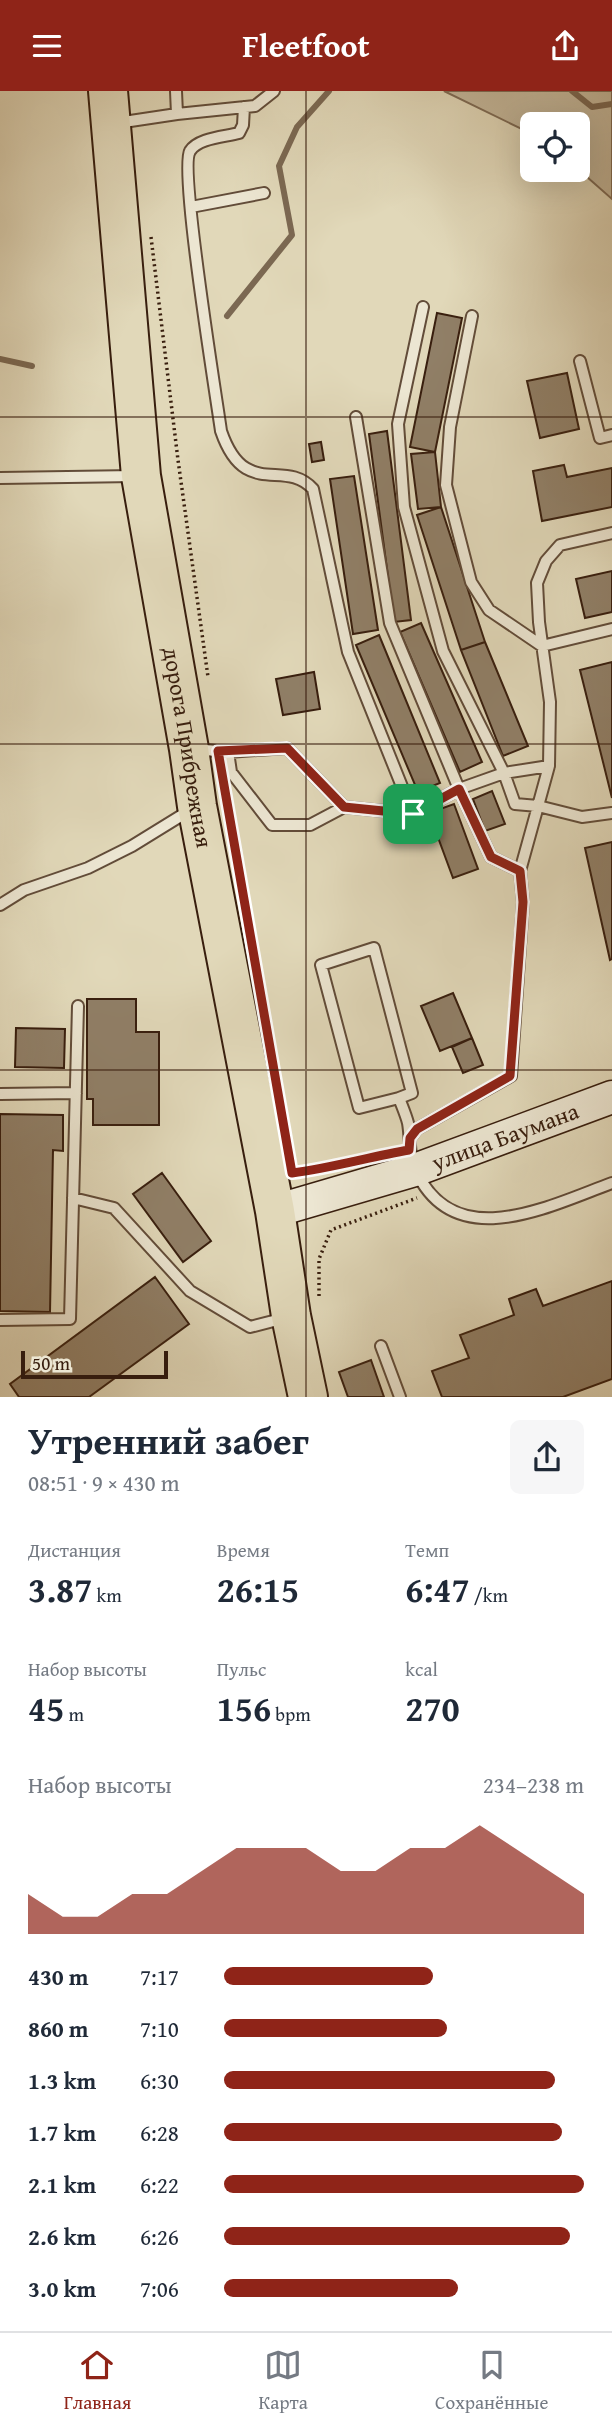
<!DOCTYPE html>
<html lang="ru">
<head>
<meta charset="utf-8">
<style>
  :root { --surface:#fff; --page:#f6f6f7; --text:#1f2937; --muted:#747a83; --line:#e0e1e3; --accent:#8f2418 }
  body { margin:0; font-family:"Gentium Book Plus",serif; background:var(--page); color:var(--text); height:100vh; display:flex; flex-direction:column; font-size:26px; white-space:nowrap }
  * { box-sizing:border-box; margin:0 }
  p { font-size:23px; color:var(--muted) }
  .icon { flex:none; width:38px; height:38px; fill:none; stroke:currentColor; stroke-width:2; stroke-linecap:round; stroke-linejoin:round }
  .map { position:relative; height:1306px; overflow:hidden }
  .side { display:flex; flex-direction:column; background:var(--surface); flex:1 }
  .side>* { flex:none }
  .fabs { position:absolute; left:520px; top:21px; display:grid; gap:14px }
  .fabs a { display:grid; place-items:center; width:70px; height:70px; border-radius:10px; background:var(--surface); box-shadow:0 7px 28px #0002; font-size:35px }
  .scale { position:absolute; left:21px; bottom:18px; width:147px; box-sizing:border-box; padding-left:7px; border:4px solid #381e0e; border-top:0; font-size:19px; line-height:24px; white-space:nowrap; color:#381e0e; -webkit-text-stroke:5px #ece6d2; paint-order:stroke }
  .pin { position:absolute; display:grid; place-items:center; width:60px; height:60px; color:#fff; margin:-30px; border-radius:14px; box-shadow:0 4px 10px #0006 }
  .round { display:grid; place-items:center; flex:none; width:74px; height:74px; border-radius:10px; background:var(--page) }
  .summary { display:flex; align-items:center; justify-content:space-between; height:119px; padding:0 28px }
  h1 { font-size:38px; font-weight:700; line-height:52px }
  .figures { display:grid; grid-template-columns:repeat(3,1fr); gap:10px; height:119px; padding:7px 28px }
  .figures div { display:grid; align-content:center }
  .figures b { font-size:35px; font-weight:700 }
  .figures small { font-size:19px; font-weight:400 }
  .figures p { font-size:19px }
  .chart { height:196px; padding:14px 28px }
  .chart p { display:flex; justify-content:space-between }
  .chart svg { width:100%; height:126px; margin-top:7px; fill:var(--accent); opacity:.7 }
  ul { padding:0 28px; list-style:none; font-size:23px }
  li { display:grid; grid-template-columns:112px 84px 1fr; align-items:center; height:52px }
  li i { height:18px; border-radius:9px; background:var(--accent) }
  header { display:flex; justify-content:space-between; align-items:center; height:91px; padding:0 28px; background:var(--accent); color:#fff; font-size:32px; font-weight:700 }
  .tab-bar { display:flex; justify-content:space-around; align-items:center; height:98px; border-top:2px solid var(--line); background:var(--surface); font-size:19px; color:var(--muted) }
  .tab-bar a { display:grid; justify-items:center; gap:4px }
  .tab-bar .on { color:var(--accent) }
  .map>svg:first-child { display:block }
  .green { fill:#c4b89c; stroke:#7e6b55; stroke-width:2 }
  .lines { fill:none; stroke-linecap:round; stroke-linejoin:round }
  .stream { stroke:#7b6852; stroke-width:6 }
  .building { fill:#907f67; stroke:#381e0e; stroke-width:2 }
  .lane-casing { stroke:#624c39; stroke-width:14 }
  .secondary-casing { stroke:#381e0e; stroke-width:35 }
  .highway-casing { stroke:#381e0e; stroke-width:42 }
  .path { stroke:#381e0e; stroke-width:3.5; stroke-dasharray:2 3.5; stroke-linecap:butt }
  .lane { stroke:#ece6d2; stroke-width:10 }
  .secondary { stroke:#ece6d2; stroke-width:32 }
  .highway { stroke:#e1d8b9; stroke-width:38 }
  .route-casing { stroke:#fff; stroke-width:14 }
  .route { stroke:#8f2418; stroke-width:9 }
  .grid { fill:none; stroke:#381e0e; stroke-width:2; stroke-opacity:0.55 }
  .labels { text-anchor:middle; stroke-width:6; stroke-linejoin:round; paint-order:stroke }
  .street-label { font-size:23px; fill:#381e0e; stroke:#ece6d2 }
</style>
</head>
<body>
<header><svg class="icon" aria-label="menu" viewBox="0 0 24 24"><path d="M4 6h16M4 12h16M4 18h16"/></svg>Fleetfoot<svg class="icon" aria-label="share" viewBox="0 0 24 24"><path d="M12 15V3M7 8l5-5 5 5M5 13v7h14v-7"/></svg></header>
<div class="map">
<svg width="612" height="1306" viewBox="0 0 612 1306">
  <rect width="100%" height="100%" fill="#e1d8b9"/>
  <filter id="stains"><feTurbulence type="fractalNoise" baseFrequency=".00286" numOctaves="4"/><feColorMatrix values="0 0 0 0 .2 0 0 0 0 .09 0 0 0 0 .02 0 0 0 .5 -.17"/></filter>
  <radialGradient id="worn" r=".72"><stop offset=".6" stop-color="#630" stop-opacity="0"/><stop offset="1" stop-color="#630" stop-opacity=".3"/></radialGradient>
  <path class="green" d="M444 0H612V108L578 78V33H532V43Z"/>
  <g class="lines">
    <path class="stream" d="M572 0 592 16 612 13
      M227 225 292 144 279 75 297 36 329 0
      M0 268 32 275"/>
  </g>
  <path class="building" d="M437 222 462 227 435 361 410 356Z
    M567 282 579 338 540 347 527 290Z
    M387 340 411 529 394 531 369 343Z
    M321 351 324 369 312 371 309 353Z
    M435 361 441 416 418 418 411 363Z
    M564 374 567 386 612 377V416L542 430 533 380Z
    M354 385 378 539 353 543 330 388Z
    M441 416 485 551 461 559 417 424Z
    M612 480V521L585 527 576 488Z
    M421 532 482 671 460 681 400 541Z
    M379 544 440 692 418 701 356 554Z
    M485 551 528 655 503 665 461 559Z
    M612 571V707L580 579Z
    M314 581 320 618 283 624 276 588Z
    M492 700 505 733 485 740 473 708Z
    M454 713 478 778 453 787 429 722Z
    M612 751V868L610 869 585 757Z
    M453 902 472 947 440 960 421 915Z
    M87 908H136V941H159V1034H93V1008H87Z
    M16 937 65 938 64 977 15 976Z
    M472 947 483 974 463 982 452 956Z
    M0 1023 63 1024V1060L53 1059 50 1221 0 1220Z
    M162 1082 211 1150 183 1171 133 1103Z
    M155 1186 189 1233 89 1306H19L10 1293Z
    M612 1190V1288L563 1306H442L432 1280 469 1267 460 1244 514 1224 509 1208 536 1198 543 1215Z
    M371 1269 384 1306H348L339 1281Z"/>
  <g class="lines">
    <g class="lane-casing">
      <path id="lane" d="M176 0 177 23 255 15 274 0
        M244 16 243 34 239 42C224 46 198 47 190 60 179 77 216 304 221 340 245 410 284 366 313 398L348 561 413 723
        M117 32 177 23
        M191 116 264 102
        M472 225 450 336 446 394 471 491 489 519 542 555 612 538
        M580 270 600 347 612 344
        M356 326 390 532 459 698 491 766 520 780
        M0 387 135 385
        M612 442 560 454 546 470 537 492 539 531 550 611 549 675 538 715 582 726 612 722
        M194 658 228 661 287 657 344 716
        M228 661 231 681 272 734H310L344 716 413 723 459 698 504 682 549 675
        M0 814 24 799 88 777 132 755 192 718
        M0 1003 76 1002
        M399 1007 359 1017 321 874 374 857 412 1002 399 1007C402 1015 406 1024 408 1032 411 1049 408 1064 416 1080 455 1164 549 1115 612 1092
        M410 1047 417 1038 511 985 523 811 520 780 538 715 515 713 504 682 443 560 404 416 398 333 423 216
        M73 1107 114 1117 190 1200 250 1236 285 1227
        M0 1229 70 1228 78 915
        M381 1255 400 1306"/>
    </g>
    <g class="secondary-casing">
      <g id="secondary">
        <path id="s1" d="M275 1120 415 1079 612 1006"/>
      </g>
    </g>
    <g class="highway-casing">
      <g id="highway">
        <path id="s2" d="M108 0 141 385 189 658 197 715 275 1120 291 1225 308 1306"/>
      </g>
    </g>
    <path class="path" d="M151 146 178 369 208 586
      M296 1082 323 1078
      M319 1205V1168L331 1139 417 1107"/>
    <use href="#lane" class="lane"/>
    <use href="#secondary" class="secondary"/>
    <use href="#highway" class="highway"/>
  </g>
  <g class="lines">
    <g class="route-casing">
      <path id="route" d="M287 657 344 716 413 723 459 698 491 766 520 780 523 811 510 985 417 1038 410 1047 409 1059C369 1066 331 1077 292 1082L218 660Z"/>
    </g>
    <use href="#route" class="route"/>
  </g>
  <path class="grid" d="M306 0V1306M0 326H612M0 653H612M0 979H612"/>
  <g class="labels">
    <g class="street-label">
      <text dy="8" stroke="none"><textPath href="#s2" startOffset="662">дорога Прибрежная</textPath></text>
      <text dy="8" stroke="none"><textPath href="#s1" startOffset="242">улица Баумана</textPath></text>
    </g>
  </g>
  <rect width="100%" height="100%" filter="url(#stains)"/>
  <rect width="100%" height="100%" fill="url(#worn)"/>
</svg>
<div class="fabs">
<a><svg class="icon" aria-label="locate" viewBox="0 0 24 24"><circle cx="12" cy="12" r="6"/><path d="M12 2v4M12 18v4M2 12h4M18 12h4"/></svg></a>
</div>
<div class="scale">50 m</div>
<div class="pin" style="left:413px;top:723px;background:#1e9e55"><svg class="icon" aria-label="arrive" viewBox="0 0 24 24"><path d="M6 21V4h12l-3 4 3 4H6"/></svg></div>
</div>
<section class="side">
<div class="summary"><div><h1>Утренний забег</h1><p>08:51 · 9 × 430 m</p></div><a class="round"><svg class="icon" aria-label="share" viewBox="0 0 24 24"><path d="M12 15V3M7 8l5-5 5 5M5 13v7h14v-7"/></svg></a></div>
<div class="figures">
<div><p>Дистанция</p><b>3.87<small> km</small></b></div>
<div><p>Время</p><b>26:15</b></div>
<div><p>Темп</p><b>6:47<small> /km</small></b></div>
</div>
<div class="figures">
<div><p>Набор высоты</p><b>45<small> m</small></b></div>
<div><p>Пульс</p><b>156<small> bpm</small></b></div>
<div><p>kcal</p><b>270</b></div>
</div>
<div class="chart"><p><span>Набор высоты</span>234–238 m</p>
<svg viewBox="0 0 160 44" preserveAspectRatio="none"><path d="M0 44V30L10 38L20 38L30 30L40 30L50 22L60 14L70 14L80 14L90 22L100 22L110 14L120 14L130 6L140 14L150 22L160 30V44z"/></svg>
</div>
<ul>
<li><b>430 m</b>7:17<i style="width:58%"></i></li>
<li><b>860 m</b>7:10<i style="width:62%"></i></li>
<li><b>1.3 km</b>6:30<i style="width:92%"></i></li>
<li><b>1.7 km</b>6:28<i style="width:94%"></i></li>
<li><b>2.1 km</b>6:22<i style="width:100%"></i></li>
<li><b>2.6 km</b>6:26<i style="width:96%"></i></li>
<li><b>3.0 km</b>7:06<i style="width:65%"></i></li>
</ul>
</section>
<nav class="tab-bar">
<a class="on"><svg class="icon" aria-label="home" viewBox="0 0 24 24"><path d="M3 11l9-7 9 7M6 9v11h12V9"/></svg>Главная</a>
<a><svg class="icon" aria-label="map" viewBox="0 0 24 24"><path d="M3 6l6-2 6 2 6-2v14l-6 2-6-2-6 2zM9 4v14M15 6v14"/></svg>Карта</a>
<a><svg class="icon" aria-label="saved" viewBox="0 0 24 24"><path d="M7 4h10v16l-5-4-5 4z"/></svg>Сохранённые</a>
</nav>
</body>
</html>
